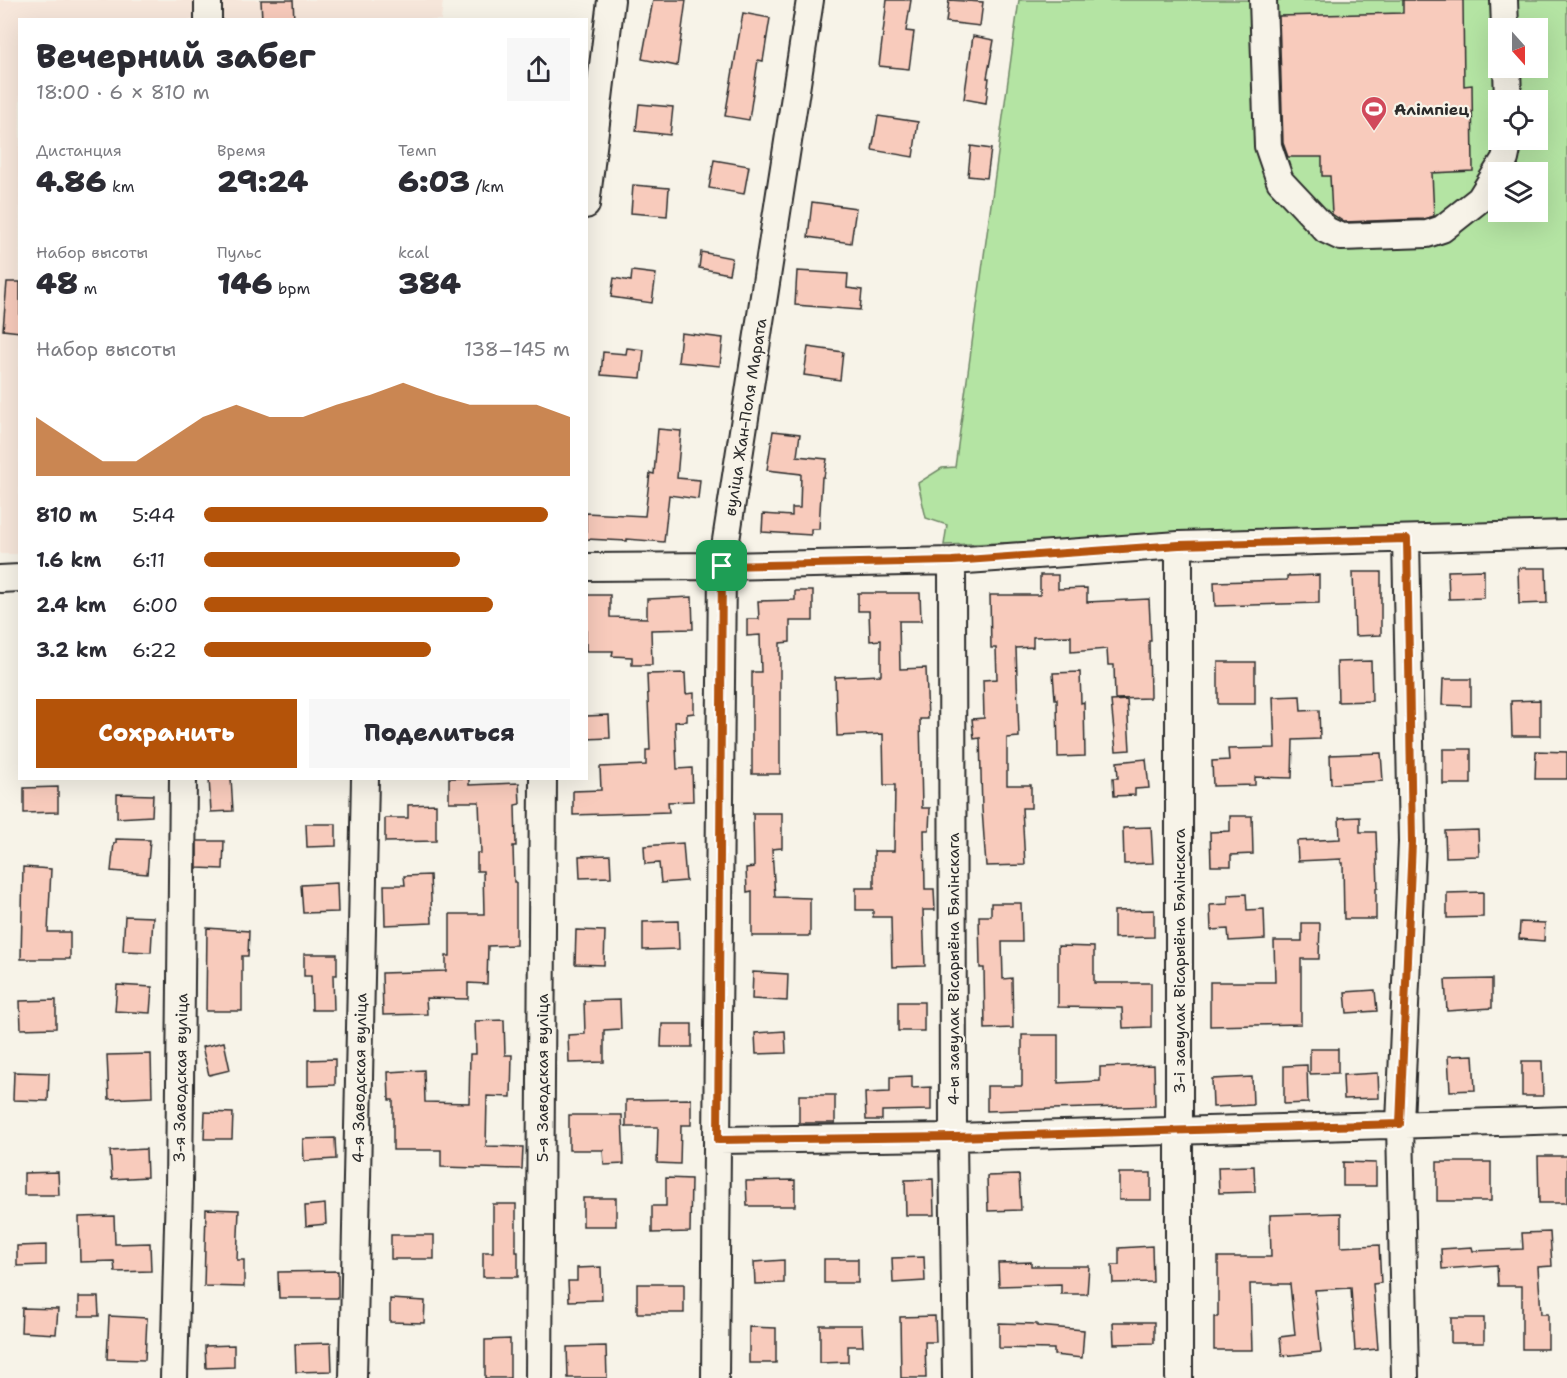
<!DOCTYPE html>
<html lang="ru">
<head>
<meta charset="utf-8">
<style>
  :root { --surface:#fff; --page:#f7f7f7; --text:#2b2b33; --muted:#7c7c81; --accent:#b45309 }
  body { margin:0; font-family:"Shantell Sans",sans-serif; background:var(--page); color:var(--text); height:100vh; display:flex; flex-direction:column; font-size:22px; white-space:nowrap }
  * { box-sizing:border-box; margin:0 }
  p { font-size:20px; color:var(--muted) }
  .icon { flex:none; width:33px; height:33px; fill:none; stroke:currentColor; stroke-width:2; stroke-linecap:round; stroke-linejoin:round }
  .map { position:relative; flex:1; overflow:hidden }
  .drawer { position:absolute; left:18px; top:18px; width:570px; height:762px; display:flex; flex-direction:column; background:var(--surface); border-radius:0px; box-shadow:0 6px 24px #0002 }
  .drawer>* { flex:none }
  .needle { width:39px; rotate:159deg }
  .buttons { position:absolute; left:1488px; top:18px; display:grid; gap:12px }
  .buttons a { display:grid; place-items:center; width:60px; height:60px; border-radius:0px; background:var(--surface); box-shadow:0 6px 24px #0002; font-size:30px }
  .pin { position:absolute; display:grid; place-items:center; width:51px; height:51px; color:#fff; margin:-26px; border-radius:12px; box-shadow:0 3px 9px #0006 }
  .round { display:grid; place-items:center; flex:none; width:63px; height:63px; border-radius:0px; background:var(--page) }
  .head { display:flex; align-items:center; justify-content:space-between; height:102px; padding:0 18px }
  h1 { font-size:33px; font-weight:800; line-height:45px }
  .metrics { display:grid; grid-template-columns:repeat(3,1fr); gap:9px; height:102px; padding:6px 18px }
  .metrics div { display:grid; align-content:center }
  .metrics b { font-size:30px; font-weight:800 }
  .metrics small { font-size:16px; font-weight:400 }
  .metrics p { font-size:16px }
  .chart { height:168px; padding:12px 18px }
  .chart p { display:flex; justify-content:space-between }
  .chart svg { width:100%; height:108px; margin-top:6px; fill:var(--accent); opacity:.7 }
  .button { display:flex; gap:12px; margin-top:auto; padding:12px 18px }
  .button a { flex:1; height:69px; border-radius:0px; background:var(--accent); color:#fff; font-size:24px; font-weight:800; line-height:69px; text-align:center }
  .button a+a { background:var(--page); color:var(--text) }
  ul { padding:0 18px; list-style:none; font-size:20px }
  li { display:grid; grid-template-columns:96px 72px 1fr; align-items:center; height:45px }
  li i { height:15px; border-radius:8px; background:var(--accent) }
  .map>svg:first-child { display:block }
  .built { fill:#f7e7db }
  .green { fill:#b4e4a3; stroke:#708867; stroke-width:1.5; fill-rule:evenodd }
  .building { fill:#f8cbbc; stroke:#2b2b2b; stroke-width:1.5 }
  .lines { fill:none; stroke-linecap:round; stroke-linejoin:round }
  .minor-casing { stroke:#2b2b2b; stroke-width:30 }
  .minor { stroke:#f7f3e8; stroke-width:26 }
  .route-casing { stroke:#fff; stroke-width:12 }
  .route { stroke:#b45309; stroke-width:8 }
  .labels { text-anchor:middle; stroke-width:4.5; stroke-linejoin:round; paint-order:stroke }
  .poi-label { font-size:16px; font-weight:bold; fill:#2b2b2b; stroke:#f7f3e8; text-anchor:start }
  .street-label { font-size:16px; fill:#2b2b2b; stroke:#f7f3e8 }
</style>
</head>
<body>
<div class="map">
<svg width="1567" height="1378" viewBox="0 0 1567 1378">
  <rect width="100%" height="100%" fill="#f7f3e8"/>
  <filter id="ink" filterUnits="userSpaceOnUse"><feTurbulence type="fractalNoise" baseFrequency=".0167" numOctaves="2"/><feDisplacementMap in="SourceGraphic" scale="12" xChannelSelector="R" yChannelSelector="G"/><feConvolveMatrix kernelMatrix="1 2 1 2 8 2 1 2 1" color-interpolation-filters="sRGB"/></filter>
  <g filter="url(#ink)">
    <path class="built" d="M0 0H443L441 20H20L19 554H0Z"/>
    <path class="green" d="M1019 0H1567V521L944 545 947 525 926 518 918 483 942 468 955 467ZM1498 28H1538V68H1498ZM1498 100H1538V140H1498ZM1498 172H1538V212H1498Z"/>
    <path class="building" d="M261 0H293L294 20H262Z
      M653 0H686L677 66 642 59Z
      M887 0H911L906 31 914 32 909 69 879 66Z
      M949 0 983 2 980 26 946 22Z
      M1403 0H1463L1464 86 1472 85 1473 171 1432 173 1434 216 1424 219 1344 222 1332 214 1330 176H1322V157H1288L1283 143 1279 16 1403 13Z
      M743 13 770 18 763 61 758 60 749 120 725 116Z
      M973 36 994 40 987 78H989L986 103 964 99Z
      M639 104 673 107 670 135 636 131Z
      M878 116 918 122 913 157 872 150Z
      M971 146 991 149 987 178 968 176Z
      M714 160 749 166 744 194 709 188Z
      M633 185 669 188 667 216 631 213Z
      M812 202 856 208 851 243 808 237Z
      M701 252 732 258 729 274 699 268Z
      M632 271 656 274 652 303 611 297 614 278 631 281Z
      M797 271 848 274 847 288 862 290 860 310 795 305Z
      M7 282H20V332L3 330Z
      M681 333 723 338 720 366 678 362Z
      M808 347 843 352 840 380 804 375Z
      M627 348 644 350 641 378 601 375 603 352 626 354Z
      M658 429 681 431 677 478 700 480 698 499 669 495 664 542 627 539V541L586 539V513L645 516 650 473 654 474Z
      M773 431 800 434 797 456 827 459 824 477H822L819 529H811V535L762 532 763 514 792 516V508H800L801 474 767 470Z
      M1518 568H1546L1547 603 1519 604Z
      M1484 570V598L1449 599 1448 571Z
      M1353 572H1381V635L1355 636Z
      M1040 575H1058V589L1087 588V602L1149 599 1151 641H1149L1150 698 1115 699 1114 665H1108L1107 649 1071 652V636L1033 637V647L1016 648 1019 737 1007 738V785H1031V808H1022L1025 865 986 866 982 809 980 738 974 739 972 719 984 718 983 680 997 679 996 648H991L990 595H1040Z
      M1319 575V603L1215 606 1214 582 1287 580V576Z
      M795 591H813V621H790V642L780 643V774H752V672H761L760 635 747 636V619H759L758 601 795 600Z
      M858 593H920L921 621H899L900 669 926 668 928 719H920L922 808H930L929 830H924L925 889H934L935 910H923L925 966 892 967 891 917H873V910H856V888H874V851H894L895 785H884L883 734 837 736 835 677 881 675V640L870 641 869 611H858Z
      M586 595H610V617L647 618V599L692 597 693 629 651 630 652 665H632V657L612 656 613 651H586Z
      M1371 661 1372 701 1338 702 1337 662Z
      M1218 662H1255V704H1218Z
      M1080 672 1081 703 1084 702 1085 756 1058 757 1057 699H1055L1053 673Z
      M685 673 686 694 694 693V713L687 714V721L675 722 677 769 692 768 693 801 668 802 669 812 573 815V791L601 790 600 767 646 765V750H650L647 674Z
      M1443 679H1471V706L1442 705Z
      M1300 696 1301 711 1319 710 1320 739 1293 740 1292 778 1255 777V785L1213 786 1212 761 1229 760 1228 749 1275 748 1273 697Z
      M1127 700 1130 750 1116 751 1111 701Z
      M1540 700V736H1512L1511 701Z
      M609 715 610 738 586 739V716Z
      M1443 749H1471V784H1443Z
      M1536 751 1567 752V779H1535Z
      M1381 753 1383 781 1331 784 1330 755Z
      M1146 759 1149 788 1135 789V795L1114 796 1113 778H1118L1117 762Z
      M209 778H231L233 811 211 812Z
      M449 778H469V785L519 783 520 804 515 805 516 846H513L514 882H516V945L488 946 487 984 468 983V999L426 998 427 1014 383 1015 382 973 446 971V956H450V914H484L483 871H477V853H481L479 802H449Z
      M58 787V812L24 813V788Z
      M117 794 153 795 152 816 117 818Z
      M436 804V841L385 842V818H408V805Z
      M753 813H782V848L772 849 775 897 810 898V936H752V891L747 892 746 868 754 867Z
      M1230 816H1252L1253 854 1231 855V866H1211L1210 832 1230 831Z
      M1360 817V832H1376L1378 888H1376V919H1344L1343 863H1341V859L1298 861 1297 841 1340 839 1339 818Z
      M306 824H336V846L307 847Z
      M1151 827 1153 863 1124 864 1123 828Z
      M1478 830 1479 856 1446 857 1445 831Z
      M116 839 150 840 147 874 111 871 114 843H116Z
      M197 841H224L223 869 197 868Z
      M683 843 686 881 661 883 659 863 645 864 644 846Z
      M610 855 611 877 580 878 579 856Z
      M23 867 51 869 48 932H70V959H21Z
      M430 875 432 923 385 925 384 885H405L404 876Z
      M337 883 338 912 303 913 301 885Z
      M1483 892V917L1447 918V893Z
      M1246 894 1247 910 1264 909 1265 939 1229 941 1228 929 1211 930 1210 905 1228 904V895Z
      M991 903H1021L1022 942H1002L1003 979 1012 978 1013 1028 985 1029 984 968H980L979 916H991Z
      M1154 910V937L1114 938V911Z
      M125 916 153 917 151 952 123 951Z
      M678 921 679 949 643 950V922Z
      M1520 922 1545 923 1544 941 1519 939Z
      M1302 923H1320L1319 959H1301V1024L1210 1026V982H1275L1274 941H1302Z
      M207 928 249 931 248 956H242V1011H206Z
      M576 930 605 931 604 965 575 964Z
      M1058 946 1094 947V983H1151V1027L1123 1028 1122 1008 1058 1007Z
      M304 954H337V975H333L334 1010H312L311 976H304Z
      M753 972 788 974 787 1001 752 999Z
      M1492 979V1008L1447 1011 1445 980Z
      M117 985 152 987 150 1013 115 1011Z
      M1375 990 1377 1011 1347 1013 1345 992Z
      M56 1000V1028L21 1029 20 1001Z
      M620 1000 621 1029 604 1030V1062L569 1063 568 1035 585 1034 584 1001Z
      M898 1002H924V1031H898Z
      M504 1020 505 1055H512L511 1097 487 1096 486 1146 523 1147 522 1169 441 1167V1150H393V1100H389L388 1072 424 1070 425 1102 469 1103 470 1054H476L475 1021Z
      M662 1024H692V1047H661Z
      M785 1031 786 1053 756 1054 755 1033Z
      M1022 1035H1058V1083L1100 1081V1067L1154 1065 1155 1106 987 1111V1086H1022Z
      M224 1042 230 1070 209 1075 202 1047Z
      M1310 1049H1338V1073L1310 1074Z
      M151 1054 152 1097 109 1099 107 1055Z
      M1473 1055 1475 1090 1450 1091 1448 1056Z
      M335 1059V1085L308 1086V1060Z
      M1522 1061H1542L1543 1096H1522Z
      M1307 1065 1308 1103 1284 1104V1066Z
      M14 1072 49 1073 48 1101 13 1100Z
      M1378 1073 1379 1098 1344 1099 1343 1075Z
      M912 1076V1088L931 1087V1110L882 1111V1120H866L865 1093 890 1092V1077Z
      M1252 1077 1253 1105 1213 1107 1212 1079Z
      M799 1095H835V1123H799Z
      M691 1099V1125H681L680 1164 657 1163 658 1127H626V1100Z
      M205 1112 233 1113 232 1139H204Z
      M569 1115H622L624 1164 604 1165 603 1150H569Z
      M335 1138 336 1159 304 1161 303 1139Z
      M146 1149 147 1177 112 1179 110 1151Z
      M1538 1156H1567V1203H1539Z
      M1343 1162 1376 1163V1186H1343Z
      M1437 1162H1491V1201H1437Z
      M1254 1166 1255 1192 1219 1193 1218 1167Z
      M58 1172 59 1195H24V1173Z
      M1119 1173H1151V1200H1119Z
      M1019 1175 1021 1210 988 1211 987 1176Z
      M666 1178 691 1179 690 1232 652 1233V1206H666Z
      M933 1179 934 1215H906L905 1180Z
      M795 1180V1206H747L746 1181Z
      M583 1198H616V1226H583Z
      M325 1204 326 1224 306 1226 305 1206Z
      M493 1204H516V1252H518V1277H483V1252H493Z
      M206 1209 239 1210 237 1260H244V1287L204 1286Z
      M1341 1213V1247L1379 1245 1381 1283 1373 1284 1378 1349 1355 1351 1351 1288 1315 1290 1321 1352 1282 1356 1280 1337 1295 1335 1290 1284H1250L1252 1350H1214V1317H1218V1257H1271L1270 1215Z
      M114 1216 115 1244 150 1243 151 1271 115 1272 114 1261 80 1262 79 1217Z
      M1550 1232 1552 1266 1538 1267 1541 1314H1548V1349H1522V1286H1498L1497 1265 1442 1269 1441 1249 1472 1247 1473 1251 1523 1249 1522 1233Z
      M391 1235H434V1259H391Z
      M46 1245V1265L17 1266V1246Z
      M1152 1246 1153 1282 1113 1283 1112 1265H1119V1248Z
      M924 1257 925 1281 893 1283 892 1258Z
      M824 1259H858V1283H824Z
      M784 1260V1283L755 1284 754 1262Z
      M1031 1262V1266H1089L1087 1294H1061V1284L999 1286 998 1263Z
      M601 1267 602 1300 569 1301 568 1281H577V1268Z
      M338 1271V1298H279L278 1272Z
      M637 1284H684V1313H637Z
      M79 1297H98L99 1316H79Z
      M390 1299 425 1301 424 1323 390 1322Z
      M22 1308 58 1309 56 1334 21 1332Z
      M109 1316 147 1318 145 1360 107 1359Z
      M935 1316 936 1342H925L926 1378H901L900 1317Z
      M1451 1318H1484V1343H1451Z
      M1113 1322H1154V1343L1114 1344Z
      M999 1323 1037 1324V1326L1084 1330 1082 1358 1054 1355V1349L999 1348Z
      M820 1325H862L863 1346H848V1362L820 1363Z
      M749 1327 776 1328V1363H749Z
      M510 1339V1378H485V1340Z
      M331 1343 332 1371 296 1372 295 1344Z
      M234 1345V1367L206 1368 205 1346Z
      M606 1346 607 1378H568L567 1347Z"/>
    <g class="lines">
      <g class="minor-casing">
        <path id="minor" d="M208 0V20
          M1263 0 1268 146 1280 181 1326 230 1341 237 1427 234 1442 229 1480 199 1505 159 1509 140
          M1504 0 1505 28
          M1507 68 1508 100
          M586 205 611 0
          M1179 545V1378
          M952 561 953 1137 956 1378
          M586 567 722 566 952 561 1179 545 1567 534
          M0 579 20 578
          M719 1140 953 1137 1567 1120
          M174 1378 179 1187 183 778
          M353 1378 365 778
          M539 1378 543 778
          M715 1378 722 566 810 0
          M1405 1378 1400 1123 1412 842 1406 539"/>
      </g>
      <use href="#minor" class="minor"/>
    </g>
  </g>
  <g class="lines" filter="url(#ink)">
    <g class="route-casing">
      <path id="route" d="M1407 539 1412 842 1400 1124 954 1137 718 1140 722 566 952 561 1179 545Z"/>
    </g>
    <use href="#route" class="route"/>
  </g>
  <defs>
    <g id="stadium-pin" transform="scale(1.35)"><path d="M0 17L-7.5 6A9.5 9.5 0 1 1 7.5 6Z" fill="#d1495b" stroke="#f7f3e8"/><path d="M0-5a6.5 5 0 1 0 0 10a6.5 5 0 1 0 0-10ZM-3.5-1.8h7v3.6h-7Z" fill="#fff"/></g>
  </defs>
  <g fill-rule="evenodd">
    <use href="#stadium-pin" x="1374" y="109"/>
  </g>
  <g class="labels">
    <g class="poi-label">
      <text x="1394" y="115">Алімпіец</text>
    </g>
    <g class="street-label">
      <text transform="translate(745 417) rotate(-81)" y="6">вуліца Жан-Поля Марата</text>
      <text transform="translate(1179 961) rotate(-90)" y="6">3-і завулак Вісарыёна Бялінскага</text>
      <text transform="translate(953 969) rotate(-90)" y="6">4-ы завулак Вісарыёна Бялінскага</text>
      <text transform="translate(180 1078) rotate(-89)" y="6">3-я Заводская вуліца</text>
      <text transform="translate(359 1078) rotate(-89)" y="6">4-я Заводская вуліца</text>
      <text transform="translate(542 1078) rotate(-90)" y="6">5-я Заводская вуліца</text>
    </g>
  </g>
</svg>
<div class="buttons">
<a><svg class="needle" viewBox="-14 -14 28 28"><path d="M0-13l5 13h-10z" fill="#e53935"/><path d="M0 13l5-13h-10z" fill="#7c7c81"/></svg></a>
<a><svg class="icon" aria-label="locate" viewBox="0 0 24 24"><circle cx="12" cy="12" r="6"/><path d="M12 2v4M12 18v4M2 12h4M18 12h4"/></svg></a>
<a><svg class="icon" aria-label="layers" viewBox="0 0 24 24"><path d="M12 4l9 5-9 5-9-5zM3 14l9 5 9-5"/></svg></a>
</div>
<div class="pin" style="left:722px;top:566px;background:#1e9e55"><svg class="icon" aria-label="arrive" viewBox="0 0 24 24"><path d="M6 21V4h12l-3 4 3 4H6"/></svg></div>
<section class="drawer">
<div class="head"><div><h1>Вечерний забег</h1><p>18:00 · 6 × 810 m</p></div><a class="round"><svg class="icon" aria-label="share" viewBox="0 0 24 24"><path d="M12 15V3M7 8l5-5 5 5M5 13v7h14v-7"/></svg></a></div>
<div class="metrics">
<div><p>Дистанция</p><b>4.86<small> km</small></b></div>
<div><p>Время</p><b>29:24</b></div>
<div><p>Темп</p><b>6:03<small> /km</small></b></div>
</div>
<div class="metrics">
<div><p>Набор высоты</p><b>48<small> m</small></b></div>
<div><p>Пульс</p><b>146<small> bpm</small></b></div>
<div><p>kcal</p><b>384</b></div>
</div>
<div class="chart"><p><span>Набор высоты</span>138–145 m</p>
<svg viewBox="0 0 160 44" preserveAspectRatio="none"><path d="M0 44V20L10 29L20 38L30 38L40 29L50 20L60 15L70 20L80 20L90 15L100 11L110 6L120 11L130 15L140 15L150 15L160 20V44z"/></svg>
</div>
<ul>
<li><b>810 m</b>5:44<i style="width:94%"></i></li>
<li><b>1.6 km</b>6:11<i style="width:70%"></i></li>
<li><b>2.4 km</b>6:00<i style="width:79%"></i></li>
<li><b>3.2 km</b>6:22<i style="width:62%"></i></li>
</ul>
<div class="button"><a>Сохранить</a><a>Поделиться</a></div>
</section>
</div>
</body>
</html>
